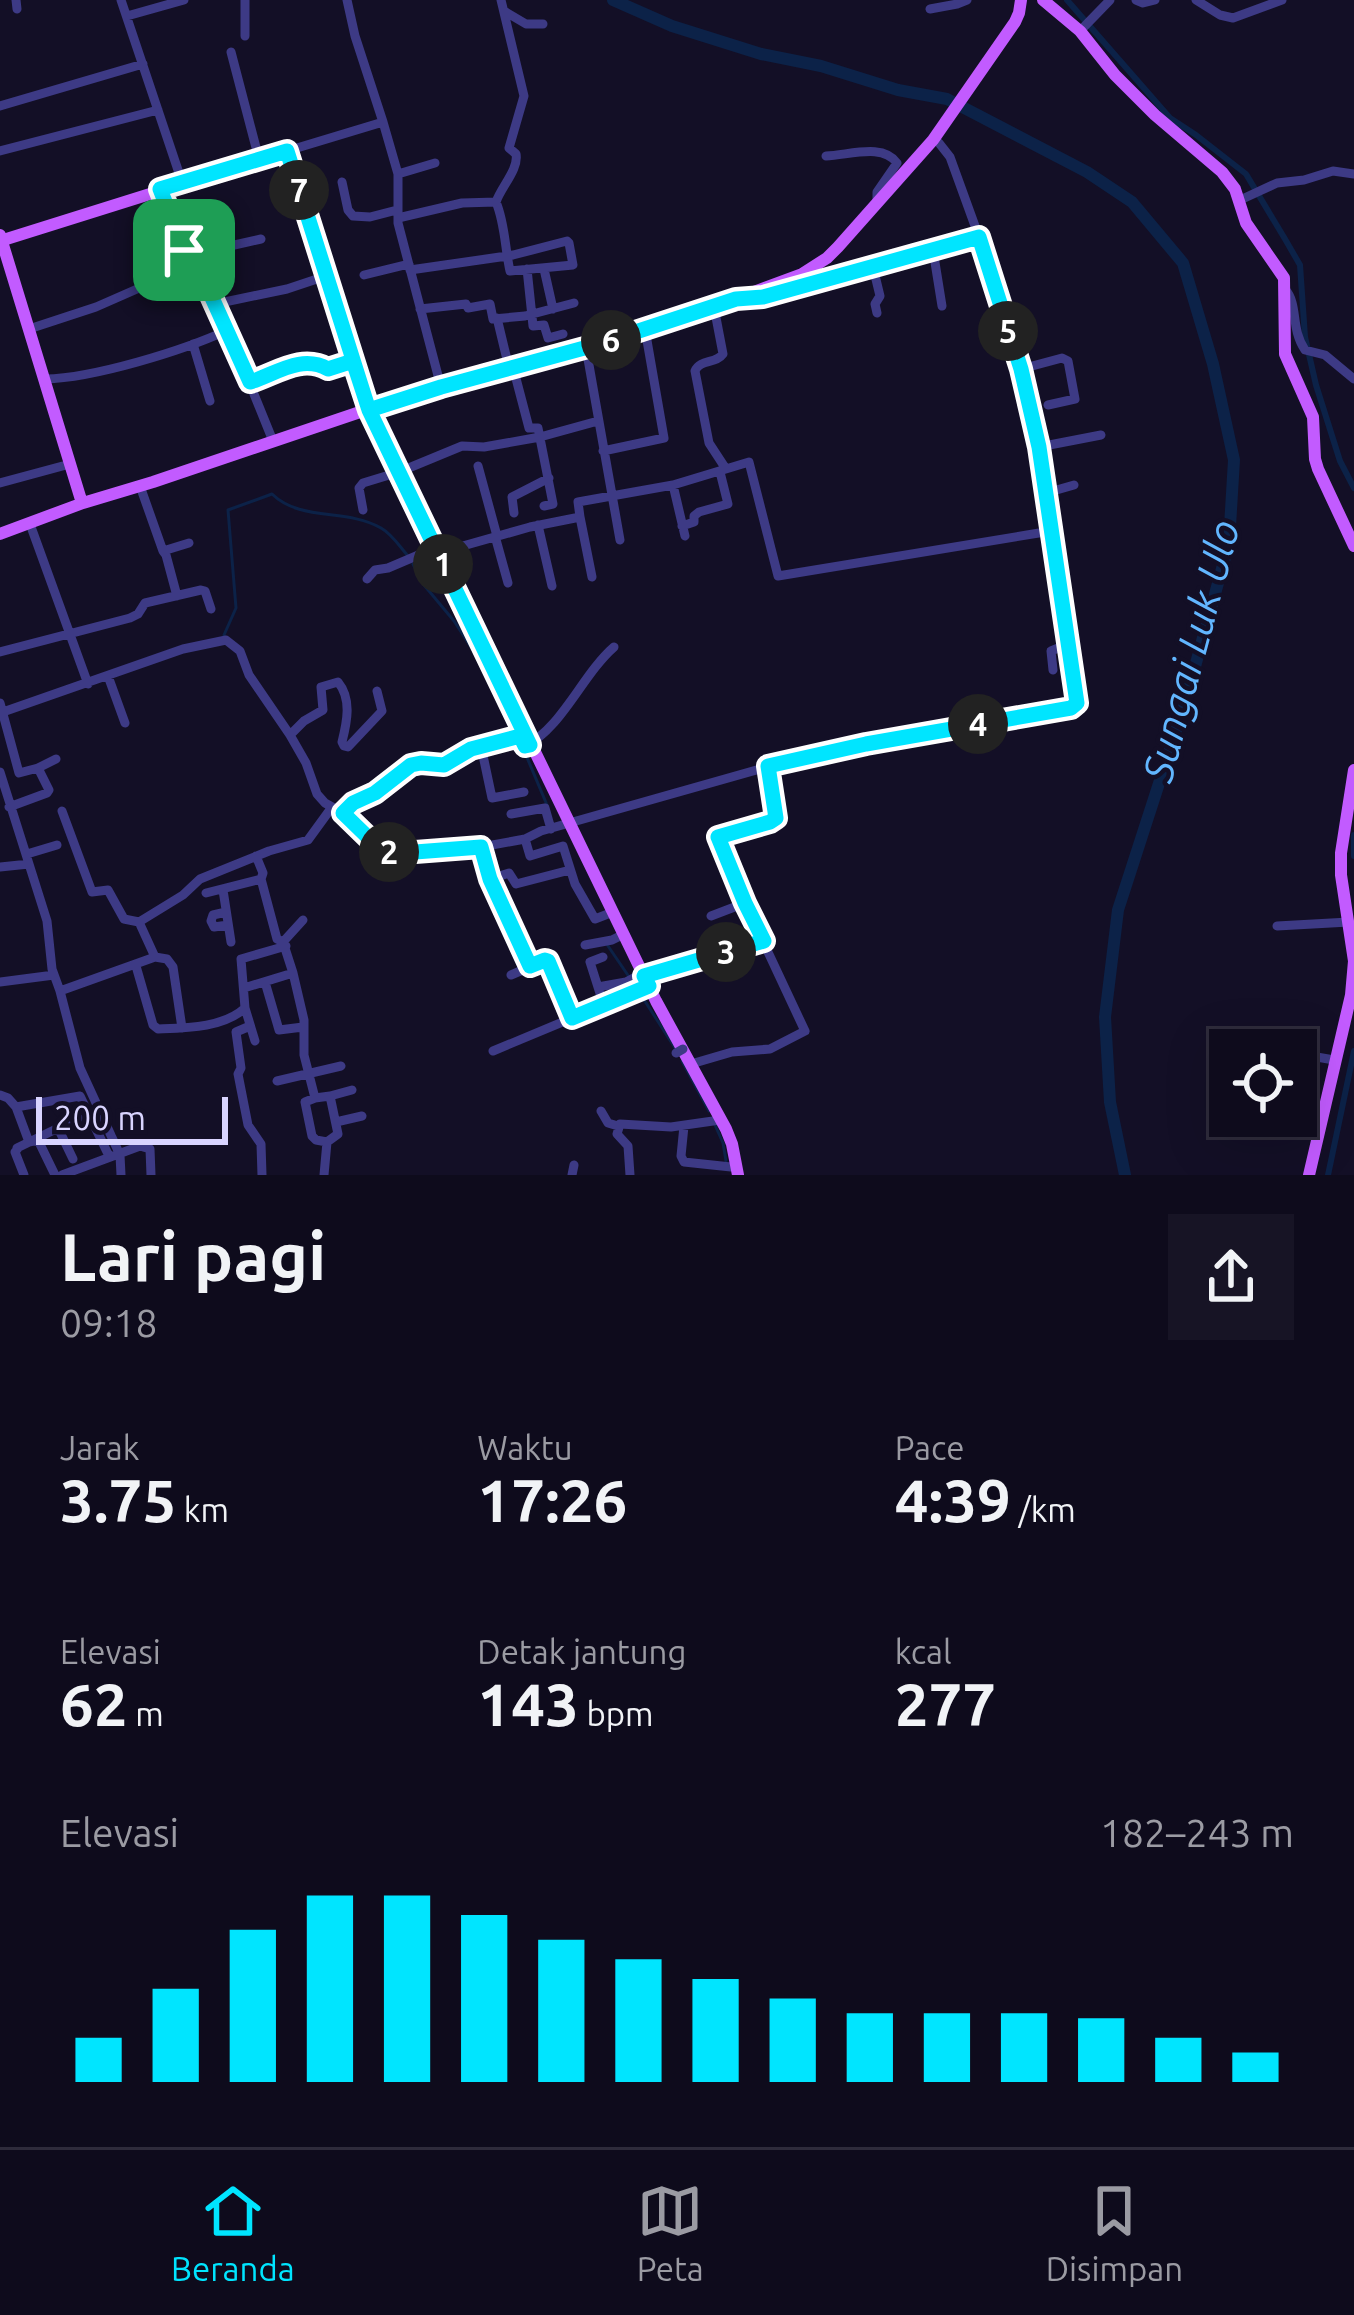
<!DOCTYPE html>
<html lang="id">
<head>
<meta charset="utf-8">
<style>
  :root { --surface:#0e0b1c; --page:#171425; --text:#f1f3f6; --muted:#9b9ba3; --line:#2e2b3b; --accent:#00e5ff }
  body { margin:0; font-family:Ubuntu,sans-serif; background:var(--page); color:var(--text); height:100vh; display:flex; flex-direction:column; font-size:45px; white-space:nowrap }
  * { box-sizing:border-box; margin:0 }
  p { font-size:39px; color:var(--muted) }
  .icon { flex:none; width:66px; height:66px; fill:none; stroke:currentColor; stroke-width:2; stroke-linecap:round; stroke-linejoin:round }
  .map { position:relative; height:1175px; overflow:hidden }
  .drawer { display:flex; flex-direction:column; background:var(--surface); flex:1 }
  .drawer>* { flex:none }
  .buttons { position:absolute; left:1209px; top:1029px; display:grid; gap:24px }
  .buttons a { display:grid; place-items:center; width:108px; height:108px; border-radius:0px; background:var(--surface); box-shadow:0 12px 48px #0002,0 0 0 3px var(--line); font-size:60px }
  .scale { position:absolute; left:36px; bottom:30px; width:192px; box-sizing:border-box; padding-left:12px; border:6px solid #d9d4ff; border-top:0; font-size:33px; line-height:42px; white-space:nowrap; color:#d9d4ff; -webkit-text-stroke:9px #130f26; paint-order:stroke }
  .pin { position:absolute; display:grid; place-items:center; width:102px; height:102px; color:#fff; margin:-51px; border-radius:24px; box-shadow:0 6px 18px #0006 }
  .km { position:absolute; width:60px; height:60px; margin:-30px; border-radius:50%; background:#222; color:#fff; font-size:33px; line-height:60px; text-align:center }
  .round { display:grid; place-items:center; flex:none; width:126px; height:126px; border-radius:0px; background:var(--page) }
  .overview { display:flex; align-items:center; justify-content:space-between; height:204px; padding:0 60px }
  h1 { font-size:66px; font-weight:700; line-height:90px }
  .figures { display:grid; grid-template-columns:repeat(3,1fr); gap:18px; height:204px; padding:12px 60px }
  .figures div { display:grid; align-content:center }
  .figures b { font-size:60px; font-weight:700 }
  .figures small { font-size:33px; font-weight:400 }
  .figures p { font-size:33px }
  .chart { height:336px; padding:24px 60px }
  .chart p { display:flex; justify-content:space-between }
  .chart svg { width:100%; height:216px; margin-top:12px; stroke:var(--accent); stroke-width:6 }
  .tabs { display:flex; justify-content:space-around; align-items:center; height:168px; border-top:3px solid var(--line); background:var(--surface); font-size:33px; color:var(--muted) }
  .tabs a { display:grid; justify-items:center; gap:6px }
  .tabs .on { color:var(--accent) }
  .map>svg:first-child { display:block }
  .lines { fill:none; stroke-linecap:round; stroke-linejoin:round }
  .stream { stroke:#0c2248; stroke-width:3 }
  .canal { stroke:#0c2248; stroke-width:6 }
  .river { stroke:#0c2248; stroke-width:12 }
  .minor { stroke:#3d3a85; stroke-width:9 }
  .major { stroke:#c25bff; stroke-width:12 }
  .minor-bridge { stroke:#3d3a85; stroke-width:9 }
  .route-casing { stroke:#fff; stroke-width:24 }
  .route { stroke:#00e5ff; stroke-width:15 }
  .labels { text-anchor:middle; stroke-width:9; stroke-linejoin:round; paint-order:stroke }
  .water-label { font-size:42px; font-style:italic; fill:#62b6ff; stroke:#130f26 }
</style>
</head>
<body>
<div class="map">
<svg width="1354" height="1175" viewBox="0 0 1354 1175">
  <rect width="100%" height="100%" fill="#130f26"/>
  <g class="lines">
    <path class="stream" d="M413 564 424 585 454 621 478 658 517 734
      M224 635 236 608 228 510 272 494C301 522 346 508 381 528 392 534 400 547 408 556
      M523 748 547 805
      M608 946 636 987
      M641 995 675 1048
      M682 1061 709 1111
      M715 1125 723 1143 726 1161"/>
    <path class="canal" d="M1067 0 1170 118 1196 135 1246 174 1285 239 1300 265 1305 337 1316 385 1340 461 1354 488
      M1354 835V856
      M1328 1175 1354 1051"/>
    <path class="river" d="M613 0 672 26 761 54 821 66 898 90 947 99 1087 172 1132 202 1183 263 1213 364 1234 460 1229 543 1185 703 1118 910 1105 1017 1110 1102 1125 1175"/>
    <path class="minor" d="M16 0 17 9
      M121 0 182 182
      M245 0V36
      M1136 0 1143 3 1155 0
      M1196 0 1220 15 1233 18 1282 0
      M930 9 957 4 967 0
      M504 11 526 24H543
      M127 16 184 0
      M1080 31 1110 0
      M231 52 259 159
      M0 106 143 64
      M383 122 398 174V223L441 387
      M939 143 950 157 979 237
      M0 151 158 110
      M287 151 383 122 355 36 347 0
      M826 156C850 155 883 143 897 163L877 192V203
      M398 174 435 163
      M342 182 348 210 353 216 370 217 397 210
      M160 189 180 241 204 280 228 330 273 441
      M1238 201 1277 183 1304 180 1333 171 1354 174
      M496 202C501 187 519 169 516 154L509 148 524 96 501 0
      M398 218 462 203 496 202C505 223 505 249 510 271L573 265 569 243 567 241 513 255 500 257 410 270
      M185 250 205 244 221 248 261 239
      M933 250 942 306
      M873 267 880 296 875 304 877 313
      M527 269 533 326 544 325 548 338 563 334
      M544 269 553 309
      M364 275 409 264
      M1285 289C1299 305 1290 328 1305 350L1325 355 1354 379
      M215 304 287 289 326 276
      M714 307 723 354C716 364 700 359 695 371L709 443 726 469
      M420 309 466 304 468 308 490 304 493 319 525 316 574 303
      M497 318 509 368
      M29 329 96 307 194 264
      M193 344 210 401
      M586 348 620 540
      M513 367 529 428H538L553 504 544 506
      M1021 369 1062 358 1068 361 1075 399 1048 405
      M45 379C94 378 182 351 228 330
      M250 382C276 374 301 354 328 369L353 361
      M1039 447 1101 435
      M603 451 664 438 645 329
      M478 466 497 536
      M0 483 70 464
      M673 485 749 462 778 576 1051 531
      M140 486 163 551 166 555 177 596
      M1046 493 1074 485
      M363 510 359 488 363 483 399 472 462 446 484 447 540 437 598 421
      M514 513 512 497 549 478
      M580 517 592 577
      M30 524 88 684
      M538 525 552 586
      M682 526 694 522V516L699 512 728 504 720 472
      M495 536 508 583
      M163 551 189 543
      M438 553 530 527 580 517 578 502 673 485 685 536
      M367 579 375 570 388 568 435 548
      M0 652 130 618 138 614 145 603 201 590 205 591 211 609
      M1053 670 1051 651 1068 644
      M108 676 125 723
      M0 703 19 773 38 768 49 790 47 793 9 807
      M0 713 183 649 226 640 240 651 249 675 290 735 306 763 317 794 325 803 343 813 381 850 402 853 470 849 525 839 541 831 785 762 1075 706 1078 696C1060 612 1056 525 1038 441 1023 371 1000 305 979 237L809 285 742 299
      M290 735 304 721 323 710 321 687 338 682C352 699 347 722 342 742L344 746 348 747 382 711 377 691
      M481 746 492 798 524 792
      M38 768 56 759
      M0 772 47 921 52 969 60 991 80 1068 120 1155 121 1175
      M62 811 92 892 108 890 124 919 139 922
      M343 813 353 803 375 793 411 765 420 763 444 765 476 747 520 736 523 737 525 746C562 728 582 675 614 647
      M511 814 545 808 551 829
      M525 839 530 856 563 846 575 884 595 919 613 912
      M481 847 490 879 530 966
      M27 854 57 845
      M256 856 263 873 261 879 277 939 283 942
      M0 867 29 864
      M490 879 509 873 516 884 570 870
      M223 890 231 942
      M206 893 261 879
      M226 912 213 915 211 921 214 927 228 925
      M711 916 745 903
      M1277 926 1349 922
      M283 942 303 920
      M585 945 612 940 624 934
      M155 957 167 959 173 967 182 1028
      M603 957 590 962 604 1006
      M136 966 153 1025 158 1029C186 1028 223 1028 245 1008L241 959 286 946
      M293 973 304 1020V1055L315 1098 330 1096 338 1134 327 1142 324 1175
      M511 975 546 960 572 1018
      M644 976 764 941
      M0 982 54 975
      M265 982 279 1030 303 1027
      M598 987 626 982 643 973
      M244 988 293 973 283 942
      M60 991 155 957 139 922 183 895 200 879 269 851 308 840 332 807
      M245 1008 255 1041
      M250 1026 236 1032 241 1068 238 1074 248 1125 261 1144 262 1175
      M1283 1038 1311 1056 1334 1060
      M493 1051 649 986
      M691 1064 732 1052 770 1049 805 1031 745 903 718 837 770 822 776 818 768 766
      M277 1081 341 1066
      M0 1095 8 1098 16 1107 80 1096 109 1156
      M330 1096 352 1090
      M315 1098 305 1102 312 1136 316 1140 327 1142
      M16 1107 29 1142 38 1140 55 1175
      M601 1111 608 1123 618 1126
      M336 1122 362 1116
      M684 1126 681 1156 684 1162 731 1167
      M59 1130 73 1159
      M19 1147 15 1152 24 1175
      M17 1148 87 1114
      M62 1175 140 1146 150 1149 151 1175
      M572 1175 574 1165
      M630 1175 628 1146 617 1134 620 1124 671 1127 720 1120"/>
    <path class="major" d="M1043 0 1080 31 1115 75 1155 115 1222 172 1235 189 1246 223 1284 278 1285 354 1313 417 1315 459 1318 469 1354 546
      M0 235 82 503
      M0 241 287 151 369 410 656 1001 726 1129 732 1144 738 1175
      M0 534 83 503 153 482 360 412 599 344 714 307 802 274 827 258 838 247 933 140 1015 22 1019 13 1021 0
      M1309 1175 1351 995 1354 961 1341 875V853L1354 770"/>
    <path class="minor-bridge" d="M676 1053 683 1049"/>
  </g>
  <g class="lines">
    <g class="route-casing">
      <path id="route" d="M184 250 204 280 250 382C276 374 301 354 328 369L353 361 369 410 530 745 525 746 520 736 471 749 444 765 421 763 411 765 375 793 353 803 343 813 381 850 402 853 481 847 490 879 530 966 545 960 548 961 572 1018 649 986 644 976 764 941 745 903 718 837 770 822 776 818 768 766 866 744 1071 708 1077 703 1039 447 1021 369 979 237 763 297 736 299 599 344 441 387 369 410 367 404 287 151 160 189 184 250"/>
    </g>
    <use href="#route" class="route"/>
  </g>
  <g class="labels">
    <g class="water-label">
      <text transform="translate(1191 651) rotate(-75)" y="15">Sungai Luk Ulo</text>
    </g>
  </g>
</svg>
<div class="buttons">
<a><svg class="icon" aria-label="locate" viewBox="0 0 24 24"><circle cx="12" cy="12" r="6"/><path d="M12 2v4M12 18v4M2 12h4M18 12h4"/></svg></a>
</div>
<div class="scale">200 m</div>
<div class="pin" style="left:184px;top:250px;background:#1e9e55"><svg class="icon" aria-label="arrive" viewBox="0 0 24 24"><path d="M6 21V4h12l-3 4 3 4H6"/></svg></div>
<b class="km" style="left:443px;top:564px">1</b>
<b class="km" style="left:389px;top:852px">2</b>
<b class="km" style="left:726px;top:952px">3</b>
<b class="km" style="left:978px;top:724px">4</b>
<b class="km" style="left:1008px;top:331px">5</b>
<b class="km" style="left:611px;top:340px">6</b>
<b class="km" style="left:299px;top:190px">7</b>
</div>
<section class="drawer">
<div class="overview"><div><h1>Lari pagi</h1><p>09:18</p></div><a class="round"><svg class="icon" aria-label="share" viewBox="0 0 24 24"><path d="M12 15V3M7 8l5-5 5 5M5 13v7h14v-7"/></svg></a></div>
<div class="figures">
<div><p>Jarak</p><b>3.75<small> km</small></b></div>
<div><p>Waktu</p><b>17:26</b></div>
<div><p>Pace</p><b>4:39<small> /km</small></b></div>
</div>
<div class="figures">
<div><p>Elevasi</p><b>62<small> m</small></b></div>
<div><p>Detak jantung</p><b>143<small> bpm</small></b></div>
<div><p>kcal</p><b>277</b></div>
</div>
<div class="chart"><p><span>Elevasi</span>182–243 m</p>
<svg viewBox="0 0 160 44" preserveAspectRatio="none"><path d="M5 44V35M15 44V25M25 44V13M35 44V6M45 44V6M55 44V10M65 44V15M75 44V19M85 44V23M95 44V27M105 44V30M115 44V30M125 44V30M135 44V31M145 44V35M155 44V38"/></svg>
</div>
</section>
<nav class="tabs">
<a class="on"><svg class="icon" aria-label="home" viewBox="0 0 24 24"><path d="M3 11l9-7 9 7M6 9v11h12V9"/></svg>Beranda</a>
<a><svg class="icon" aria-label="map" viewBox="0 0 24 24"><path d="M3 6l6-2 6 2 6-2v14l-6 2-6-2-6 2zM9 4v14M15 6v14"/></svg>Peta</a>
<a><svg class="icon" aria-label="saved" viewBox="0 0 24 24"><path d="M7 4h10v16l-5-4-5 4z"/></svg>Disimpan</a>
</nav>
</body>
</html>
